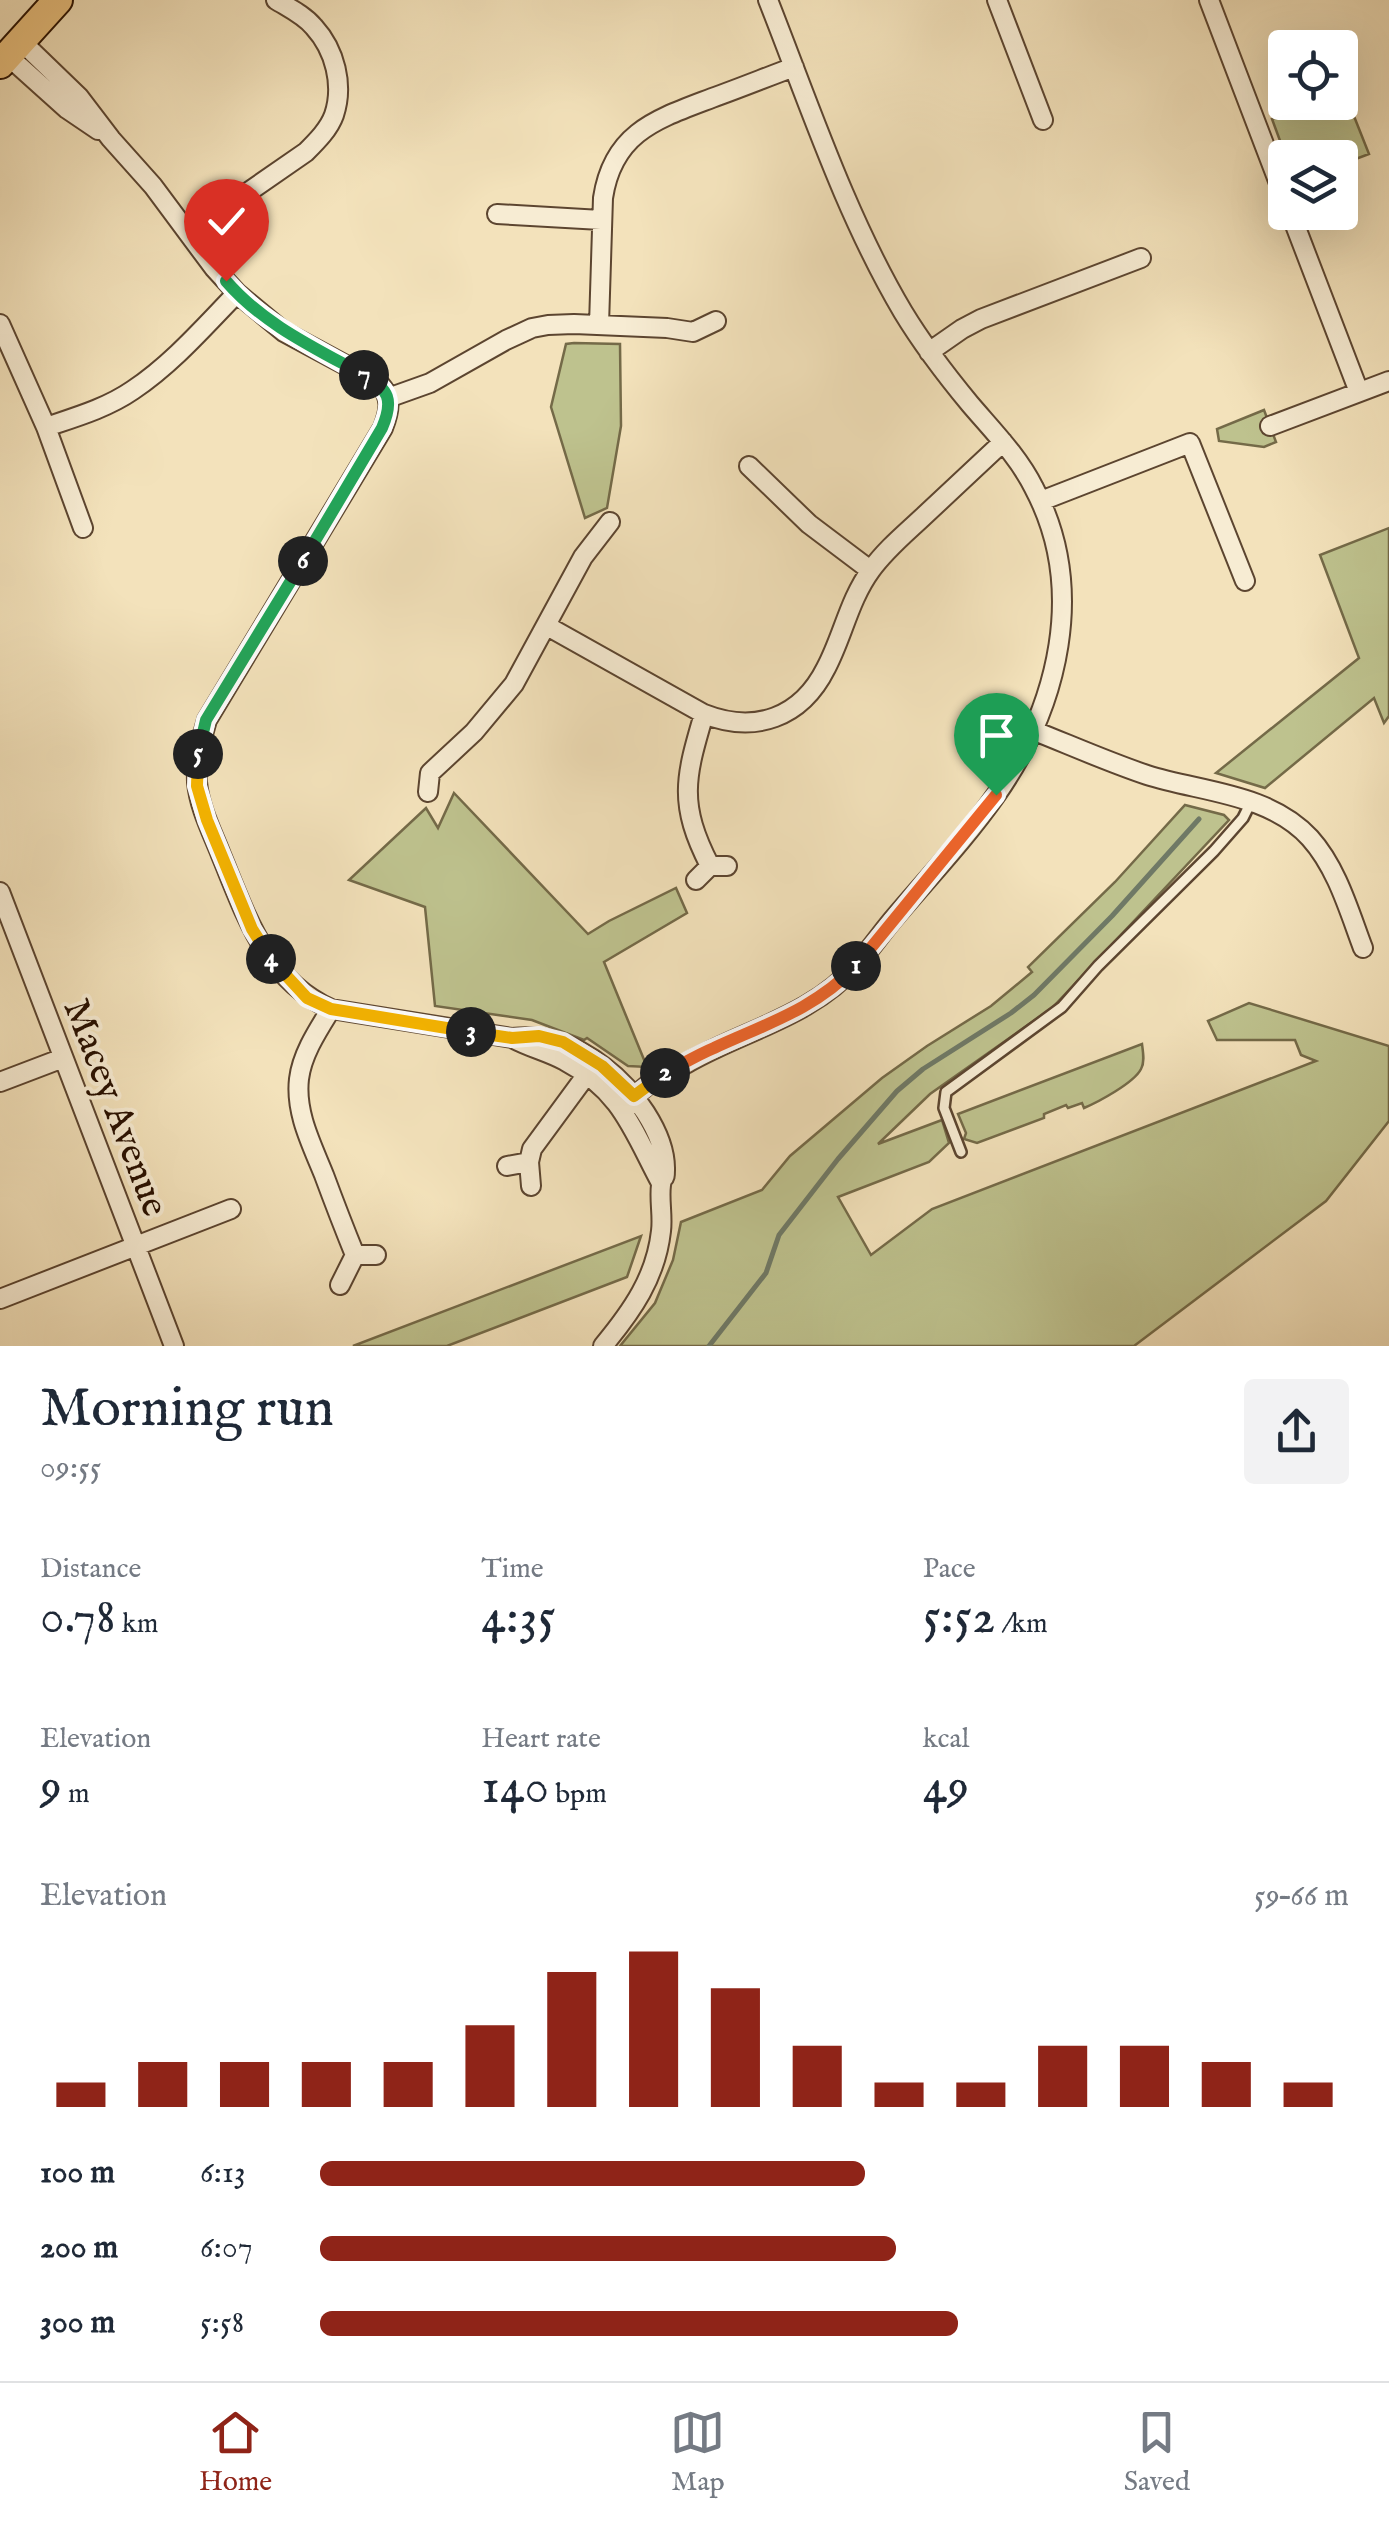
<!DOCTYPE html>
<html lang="en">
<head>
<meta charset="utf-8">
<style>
  :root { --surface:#fff; --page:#f2f2f3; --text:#1f2937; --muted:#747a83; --line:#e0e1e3; --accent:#8f2418 }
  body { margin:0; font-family:"IM FELL English",serif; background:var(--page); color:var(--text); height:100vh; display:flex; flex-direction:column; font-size:38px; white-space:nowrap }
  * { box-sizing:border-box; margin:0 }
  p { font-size:32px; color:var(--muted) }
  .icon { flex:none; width:55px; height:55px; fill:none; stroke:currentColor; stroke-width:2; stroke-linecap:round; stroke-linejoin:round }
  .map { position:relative; height:1346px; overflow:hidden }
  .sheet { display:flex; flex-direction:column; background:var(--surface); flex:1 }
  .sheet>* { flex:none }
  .fabs { position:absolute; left:1268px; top:30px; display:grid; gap:20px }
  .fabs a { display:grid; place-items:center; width:90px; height:90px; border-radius:10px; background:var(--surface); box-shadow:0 10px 40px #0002; font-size:50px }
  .pin { position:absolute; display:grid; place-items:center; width:85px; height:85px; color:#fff; margin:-102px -42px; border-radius:50% 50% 50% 0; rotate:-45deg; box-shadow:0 0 10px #0007 }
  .pin .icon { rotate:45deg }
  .km { position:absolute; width:50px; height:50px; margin:-25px; border-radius:50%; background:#222; color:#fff; font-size:28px; line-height:50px; text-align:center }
  .round { display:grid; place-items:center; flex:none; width:105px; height:105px; border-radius:10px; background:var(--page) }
  .overview { display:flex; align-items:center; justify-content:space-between; height:170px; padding:0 40px }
  h1 { font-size:55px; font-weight:600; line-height:75px }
  .metrics { display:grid; grid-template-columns:repeat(3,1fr); gap:15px; height:170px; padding:10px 40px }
  .metrics div { display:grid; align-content:center }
  .metrics b { font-size:50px; font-weight:600 }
  .metrics small { font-size:28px; font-weight:400 }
  .metrics p { font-size:28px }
  .chart { height:280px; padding:20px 40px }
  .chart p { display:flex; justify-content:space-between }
  .chart svg { width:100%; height:180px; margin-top:10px; stroke:var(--accent); stroke-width:6 }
  ul { padding:0 40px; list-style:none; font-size:32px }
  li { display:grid; grid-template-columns:160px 120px 1fr; align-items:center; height:75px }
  li i { height:25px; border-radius:12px; background:var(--accent) }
  .dock { display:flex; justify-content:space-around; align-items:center; height:140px; border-top:2px solid var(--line); background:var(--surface); font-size:28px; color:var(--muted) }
  .dock a { display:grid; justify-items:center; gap:5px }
  .dock .current { color:var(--accent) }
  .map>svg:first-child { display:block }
  .green { fill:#bec28e; stroke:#746a48; stroke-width:2.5 }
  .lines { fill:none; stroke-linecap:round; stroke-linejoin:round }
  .stream { stroke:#6f7966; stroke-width:5 }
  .service-casing { stroke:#5c4530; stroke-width:14 }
  .minor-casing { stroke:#5c4530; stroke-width:22 }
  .primary-casing { stroke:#291101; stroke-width:32 }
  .service { stroke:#f7ecd3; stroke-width:9 }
  .minor { stroke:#f7ecd3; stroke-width:18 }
  .primary { stroke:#eac17e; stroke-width:28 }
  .split-1-casing { stroke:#fff; stroke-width:20 }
  .split-2-casing { stroke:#fff; stroke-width:20 }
  .split-3-casing { stroke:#fff; stroke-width:20 }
  .split-4-casing { stroke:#fff; stroke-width:20 }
  .split-5-casing { stroke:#fff; stroke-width:20 }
  .split-6-casing { stroke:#fff; stroke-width:20 }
  .split-7-casing { stroke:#fff; stroke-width:20 }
  .split-8-casing { stroke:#fff; stroke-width:20 }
  .split-1 { stroke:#f0652b; stroke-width:12 }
  .split-2 { stroke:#f0652b; stroke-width:12 }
  .split-3 { stroke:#f5b400; stroke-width:12 }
  .split-4 { stroke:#f5b400; stroke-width:12 }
  .split-5 { stroke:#f5b400; stroke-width:12 }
  .split-6 { stroke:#22a559; stroke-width:12 }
  .split-7 { stroke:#22a559; stroke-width:12 }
  .split-8 { stroke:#22a559; stroke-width:12 }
  .labels { text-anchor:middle; stroke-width:8; stroke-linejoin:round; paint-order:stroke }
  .street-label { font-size:38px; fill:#291101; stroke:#f7ecd3 }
</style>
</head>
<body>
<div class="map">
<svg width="1389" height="1346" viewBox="0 0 1389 1346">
  <rect width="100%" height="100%" fill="#f3e2bb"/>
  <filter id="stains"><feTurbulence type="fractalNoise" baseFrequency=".002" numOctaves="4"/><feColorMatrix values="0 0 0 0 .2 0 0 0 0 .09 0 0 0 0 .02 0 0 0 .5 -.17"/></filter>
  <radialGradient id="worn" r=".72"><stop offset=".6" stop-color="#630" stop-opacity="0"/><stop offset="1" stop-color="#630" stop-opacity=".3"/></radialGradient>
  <path class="green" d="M1344 91 1369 154 1340 165V158L1286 157 1272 119 1315 103 1340 102V93Z
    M574 343 620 344 621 426 607 508 585 518 551 407 566 344Z
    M1264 410 1276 442 1264 447 1219 441 1217 429Z
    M1389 528V716L1384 723 1374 698 1265 788 1216 773 1359 658 1320 555Z
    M454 793 588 934 609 921 676 888 687 913 604 962 647 1067 628 1066 587 1038 584 1040 532 1020 435 1006 425 907 349 880 426 808 438 828Z
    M1185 805 1224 815 1229 820 1052 1008 930 1094 878 1144 942 1120 949 1143 929 1162 838 1197 871 1255 932 1209 1316 1061 1301 1055 1295 1040H1217L1208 1021 1249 1003 1389 1046V1121L1326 1201 1134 1346H620L655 1303 673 1260 681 1222 762 1190 790 1156 882 1078 927 1046 991 1006 1032 972 1028 967 1115 882Z
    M1142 1044C1143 1052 1145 1062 1141 1069 1134 1083 1098 1102 1084 1108L1082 1103 1068 1108 1066 1105 1044 1114V1118L977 1143 964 1139 966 1133 958 1114Z
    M641 1236 627 1277 447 1346H353Z"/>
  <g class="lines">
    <path class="stream" d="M709 1346 766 1273 779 1235 838 1159 897 1091 923 1069 1011 1013 1034 995 1112 916 1199 819"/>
    <g class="service-casing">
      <path id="service" d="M961 1152 944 1108 946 1092 1062 1007 1098 966 1214 851 1243 818 1251 802"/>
    </g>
    <g class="minor-casing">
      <path id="minor" d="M997 0 1043 120
        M1209 0 1285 199
        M21 41 79 97 111 139 153 186 214 268 237 293 284 332 379 383C392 398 390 410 383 428L207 720C201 741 196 760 197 782 199 807 212 832 221 855 247 918 266 979 331 1009L512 1038C548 1034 575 1045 604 1067 632 1088 666 1133 665 1170 665 1183 663 1173 661 1185 659 1200 663 1216 661 1231 656 1277 632 1311 603 1346
        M8 56 67 109 98 130
        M1290 212 1359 392
        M497 214 601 220
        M189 233 306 152C317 141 329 129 334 115 344 85 335 50 314 27 304 15 289 8 276 0
        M0 324 46 427 83 528
        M599 325 603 198C613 132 657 119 712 98 740 88 767 77 794 67
        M929 352 962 329 981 319 1141 258
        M388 398 430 383 506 340 532 328 548 325 574 324 667 328 693 332 716 321
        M1270 426 1389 381
        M46 427C76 417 107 408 133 390 172 364 204 327 237 293
        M749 466 809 524 870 570
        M1041 501 1190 443 1245 581
        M547 626 704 714C755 734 801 718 826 668 843 636 849 600 871 570 886 549 906 533 925 515 951 491 977 466 1003 442
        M704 714C685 778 678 804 710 866
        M1032 730C1070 745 1108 762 1147 775 1200 792 1269 793 1310 838 1337 868 1349 911 1363 948
        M428 792 430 773 474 732 514 684 583 557 610 522
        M696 880 710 866H727
        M0 892 174 1346
        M331 1009C318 1030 302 1054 299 1079 295 1113 312 1145 324 1175 334 1202 344 1228 355 1255
        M514 1039C531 1048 549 1052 565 1061 622 1091 633 1131 661 1183
        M0 1082 63 1058
        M624 1112C641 1083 661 1077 689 1062 745 1030 813 1016 857 964 871 949 882 932 895 917 929 877 966 838 996 795 1059 705 1087 588 1034 488 1018 456 993 431 970 404 946 375 923 345 903 312 846 216 809 104 768 0
        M507 1166 529 1162
        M531 1186 529 1162 532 1149 593 1066
        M340 1285 355 1255H376
        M0 1299 231 1209"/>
    </g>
    <g class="primary-casing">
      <path id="primary" d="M0 64 58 0"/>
    </g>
    <use href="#service" class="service"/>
    <use href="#minor" class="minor"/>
    <use href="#primary" class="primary"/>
  </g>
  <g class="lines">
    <g class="split-1-casing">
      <path id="split-1" d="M856 966 996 795"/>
    </g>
    <g class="split-2-casing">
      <path id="split-2" d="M665 1073C681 1065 697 1055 714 1048 766 1024 815 1009 856 966"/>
    </g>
    <g class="split-3-casing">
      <path id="split-3" d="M471 1032 512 1038 539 1036 563 1042 602 1066 634 1096 665 1073"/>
    </g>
    <g class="split-4-casing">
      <path id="split-4" d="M271 959 307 998 331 1009 471 1032"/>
    </g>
    <g class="split-5-casing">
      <path id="split-5" d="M198 754 197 786 207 820 252 929 271 959"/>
    </g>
    <g class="split-6-casing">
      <path id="split-6" d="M198 754 206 720 303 561"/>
    </g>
    <g class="split-7-casing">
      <path id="split-7" d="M303 561 382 428C394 400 389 389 364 375"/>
    </g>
    <g class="split-8-casing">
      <path id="split-8" d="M226 281C263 324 315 348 364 375"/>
    </g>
    <use href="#split-1" class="split-1"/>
    <use href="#split-2" class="split-2"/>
    <use href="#split-3" class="split-3"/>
    <use href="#split-4" class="split-4"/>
    <use href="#split-5" class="split-5"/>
    <use href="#split-6" class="split-6"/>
    <use href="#split-7" class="split-7"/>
    <use href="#split-8" class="split-8"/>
  </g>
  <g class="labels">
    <g class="street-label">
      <text transform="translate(117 1107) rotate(69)" y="13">Macey Avenue</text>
    </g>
  </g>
  <rect width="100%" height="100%" filter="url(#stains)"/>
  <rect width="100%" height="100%" fill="url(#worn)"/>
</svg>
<div class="fabs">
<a><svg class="icon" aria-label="locate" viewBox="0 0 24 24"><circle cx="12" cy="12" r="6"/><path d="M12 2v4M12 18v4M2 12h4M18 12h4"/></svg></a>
<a><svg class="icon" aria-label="layers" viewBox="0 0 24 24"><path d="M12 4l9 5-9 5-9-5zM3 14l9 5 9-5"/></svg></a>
</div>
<div class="pin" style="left:996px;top:795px;background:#1e9e55"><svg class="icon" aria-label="arrive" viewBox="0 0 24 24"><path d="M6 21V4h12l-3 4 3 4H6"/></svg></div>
<div class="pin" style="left:226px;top:281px;background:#d93025"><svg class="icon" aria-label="check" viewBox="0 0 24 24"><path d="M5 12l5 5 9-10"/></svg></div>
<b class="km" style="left:856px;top:966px">1</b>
<b class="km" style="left:665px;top:1073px">2</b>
<b class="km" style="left:471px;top:1032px">3</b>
<b class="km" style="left:271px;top:959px">4</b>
<b class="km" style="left:198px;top:754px">5</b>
<b class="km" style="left:303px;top:561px">6</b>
<b class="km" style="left:364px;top:375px">7</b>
</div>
<section class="sheet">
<div class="overview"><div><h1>Morning run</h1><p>09:55</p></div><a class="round"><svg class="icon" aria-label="share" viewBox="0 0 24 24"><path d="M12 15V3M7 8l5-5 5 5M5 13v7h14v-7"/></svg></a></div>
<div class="metrics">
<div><p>Distance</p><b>0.78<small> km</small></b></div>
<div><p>Time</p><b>4:35</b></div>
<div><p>Pace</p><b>5:52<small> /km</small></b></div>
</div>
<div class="metrics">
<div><p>Elevation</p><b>9<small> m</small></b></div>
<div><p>Heart rate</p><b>140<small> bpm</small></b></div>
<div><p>kcal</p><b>49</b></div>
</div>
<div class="chart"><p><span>Elevation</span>59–66 m</p>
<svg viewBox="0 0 160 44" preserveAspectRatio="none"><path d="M5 44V38M15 44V33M25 44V33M35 44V33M45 44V33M55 44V24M65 44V11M75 44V6M85 44V15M95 44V29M105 44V38M115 44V38M125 44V29M135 44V29M145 44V33M155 44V38"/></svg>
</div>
<ul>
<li><b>100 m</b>6:13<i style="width:53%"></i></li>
<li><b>200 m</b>6:07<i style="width:56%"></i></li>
<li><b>300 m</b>5:58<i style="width:62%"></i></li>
</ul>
</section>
<nav class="dock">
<a class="current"><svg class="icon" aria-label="home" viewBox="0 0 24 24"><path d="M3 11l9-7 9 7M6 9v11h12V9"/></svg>Home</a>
<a><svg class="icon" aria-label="map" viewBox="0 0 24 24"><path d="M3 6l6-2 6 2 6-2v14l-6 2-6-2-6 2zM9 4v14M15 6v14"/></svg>Map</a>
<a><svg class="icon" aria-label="saved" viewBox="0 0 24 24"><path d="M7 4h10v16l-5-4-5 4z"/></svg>Saved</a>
</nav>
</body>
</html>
